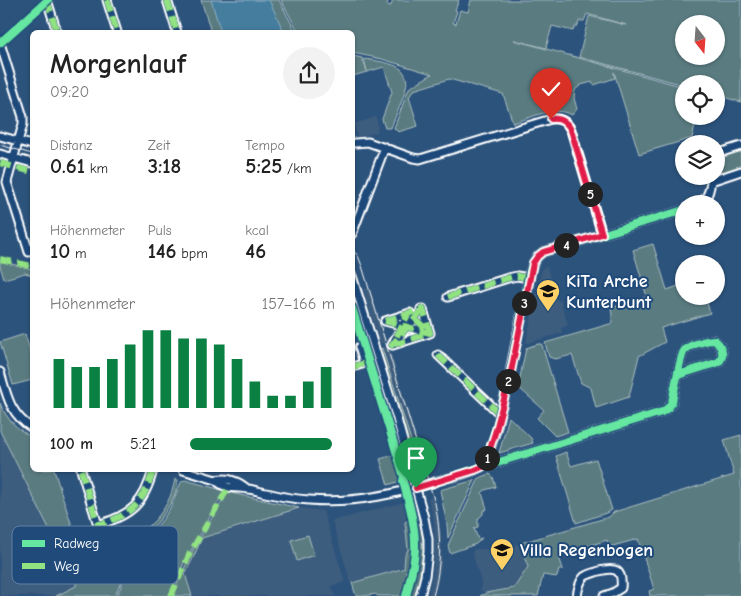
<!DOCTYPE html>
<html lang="de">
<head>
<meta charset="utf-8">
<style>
  :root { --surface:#fff; --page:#f2f2f2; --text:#222; --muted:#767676; --accent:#0b8043 }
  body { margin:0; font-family:"Comic Neue",sans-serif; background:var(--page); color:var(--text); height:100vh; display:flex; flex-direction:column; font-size:19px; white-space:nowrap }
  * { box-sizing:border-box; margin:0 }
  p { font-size:16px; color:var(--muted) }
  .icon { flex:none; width:28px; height:28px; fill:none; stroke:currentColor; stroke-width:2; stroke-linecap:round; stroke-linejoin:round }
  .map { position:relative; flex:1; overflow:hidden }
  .sheet { position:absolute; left:30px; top:30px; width:325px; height:442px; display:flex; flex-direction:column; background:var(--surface); border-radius:8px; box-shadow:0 1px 4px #0004 }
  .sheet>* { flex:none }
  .needle { width:32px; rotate:163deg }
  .tools { position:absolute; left:675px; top:15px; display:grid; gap:10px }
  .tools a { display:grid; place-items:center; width:50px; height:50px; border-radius:50%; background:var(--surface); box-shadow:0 1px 4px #0004; font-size:25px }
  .pin { position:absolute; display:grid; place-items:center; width:42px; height:42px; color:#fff; margin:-51px -21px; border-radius:50% 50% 50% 0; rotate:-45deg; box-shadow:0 0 5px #0007 }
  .pin .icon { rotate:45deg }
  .km { position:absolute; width:25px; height:25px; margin:-12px; border-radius:50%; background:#222; color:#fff; font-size:14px; line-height:25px; text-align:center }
  .round { display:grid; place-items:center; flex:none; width:52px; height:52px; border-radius:26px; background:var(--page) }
  .head { display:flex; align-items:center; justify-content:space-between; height:85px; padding:0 20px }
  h1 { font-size:28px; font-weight:800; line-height:38px }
  .metrics { display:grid; grid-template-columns:repeat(3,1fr); gap:8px; height:85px; padding:5px 20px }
  .metrics div { display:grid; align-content:center }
  .metrics b { font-size:21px; font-weight:800 }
  .metrics small { font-size:14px; font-weight:400 }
  .metrics p { font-size:14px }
  .chart { height:140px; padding:10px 20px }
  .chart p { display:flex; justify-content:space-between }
  .chart svg { width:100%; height:90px; margin-top:5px; stroke:var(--accent); stroke-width:6 }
  ul { padding:0 20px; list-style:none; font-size:16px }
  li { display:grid; grid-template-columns:80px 60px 1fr; align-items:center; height:38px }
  li i { height:12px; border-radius:6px; background:var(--accent) }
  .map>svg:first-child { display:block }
  .built { fill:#3c5d7e }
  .green { fill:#5a7c81; stroke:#acbec0; fill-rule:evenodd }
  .water { fill:#457d9f; stroke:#8fb1c5 }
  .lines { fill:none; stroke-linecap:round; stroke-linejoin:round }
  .minor-casing { stroke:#fff; stroke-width:11 }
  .minor { stroke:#1f4a7a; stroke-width:7 }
  .tram { stroke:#fff; stroke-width:1 }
  .quiet { stroke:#91e382; stroke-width:6; stroke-dasharray:12 6; stroke-linecap:butt }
  .cycleway-casing { stroke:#1f4a7a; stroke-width:11 }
  .cycleway { stroke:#66e7a1; stroke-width:8 }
  .route-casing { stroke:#fff; stroke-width:10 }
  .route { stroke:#e11d48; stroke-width:6 }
  .labels { text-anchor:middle; stroke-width:4; stroke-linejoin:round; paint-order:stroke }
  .poi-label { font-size:18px; font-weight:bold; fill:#fff; stroke:#1f4a7a; text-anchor:start }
  .key { fill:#1f4a7a; stroke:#6280a2; stroke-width:1 }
  .key-label { font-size:14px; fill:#fff }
</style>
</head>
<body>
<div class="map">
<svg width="741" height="596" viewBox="0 0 741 596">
  <rect width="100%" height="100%" fill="#2c537c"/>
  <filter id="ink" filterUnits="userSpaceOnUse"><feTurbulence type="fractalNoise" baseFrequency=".02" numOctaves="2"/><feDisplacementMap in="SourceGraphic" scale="10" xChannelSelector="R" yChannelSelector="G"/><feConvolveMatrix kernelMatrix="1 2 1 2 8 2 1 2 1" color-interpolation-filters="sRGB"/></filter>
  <g filter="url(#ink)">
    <path class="built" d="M376 117 378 125 377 132 358 138 354 124Z
      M547 267 557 301 560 300 568 325 561 328 562 333 527 343H526L542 268Z
      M363 289H370L386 342 380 344Z
      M389 346 425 468 420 469 382 348Z
      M0 432 78 586 58 596H0Z
      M434 497 441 529 442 559 440 573 434 596H428L433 572 435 543 434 520 428 498Z
      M405 502 408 513 405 522 408 550 405 555 404 567 351 583 332 521Z
      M299 508 323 511 345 582 331 586 335 596H192L185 574 194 556 202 538Z
      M521 543 528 567 514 588 486 593 481 591V582L472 552 474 549H488L489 552Z"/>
    <path class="green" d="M201 0H279L296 32H211Z
      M281 0H388L387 5 391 6 393 0H459L455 10 457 11 453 23 456 24 460 10 468 12 471 0H741V102L716 95V84H684V85L579 57 589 16 626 25 587 14 584 21H579L578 25 574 28 573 31 552 26 546 48 514 40 684 87V116H697L692 138 639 154 614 72V73L615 78 594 85 592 82 581 85 575 90 574 98 577 109 572 115C554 105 531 118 513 123L503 94 449 79 414 90 409 97 418 126 398 132 394 128 409 88 432 74 382 59 353 53 352 32H301L298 31ZM684 24H716V56H684Z
      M353 56 362 58 367 71 364 59C373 60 394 63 401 69 406 74 408 81 406 87 404 99 395 116 391 128H385L382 119 392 92 384 67 353 76Z
      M741 149V168L721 175 717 172C715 153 726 154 741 149Z
      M653 244 667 290 684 284V296H705L710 313 661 328 665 342 639 356 629 397 596 408 591 388 581 383 572 355 555 359 549 357 545 343 613 323 611 308 647 297 633 250Z
      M0 261 32 269V275L25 273 4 279 0 266Z
      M25 334 32 357V380L13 385 0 342Z
      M538 344H541L542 345 568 432 555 436 537 418 544 410 518 387 526 348Z
      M382 348 420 469 416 471 408 449 378 350Z
      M0 403C6 419 18 430 32 437V470H54L77 542 84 556C120 546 153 535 170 497 172 491 174 485 175 479L178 480C177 495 167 510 158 522 155 526 150 529 148 534 135 554 124 574 115 596H56L76 586V582L0 431Z
      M509 417 531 438 533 443 499 453Z
      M741 435V596H650L649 591 654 589 638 539 609 547 607 540 560 555 559 557 563 569 559 570 557 577 543 575 538 596H480L486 593 514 588 528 567 521 543 609 517 614 512 734 475 724 440Z
      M566 452 571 466 596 459 612 510 606 513 576 523 556 456Z
      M397 454 404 477 403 480 388 485 380 459Z
      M490 474 493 477 496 487 485 490 482 493 487 509 483 511V514L478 519V527L474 528 478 539 482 538 476 544 450 553 448 546 449 543 479 478Z
      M185 480 222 490 224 492 184 563 170 596H117C125 576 135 555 148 537 154 529 162 522 167 513 174 503 176 491 182 481Z
      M475 480 448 538 447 525 440 490Z
      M227 492 299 508 202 538 194 556 185 574 192 596H172L181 575 193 550Z
      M414 502C425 535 428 562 416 596H408C419 560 418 539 410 503Z
      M410 516C413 534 415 552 410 570L405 572 409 571 403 596H378L375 594 364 596H356L352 583 405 568 404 567 405 555 408 550 405 522 407 521Z
      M308 535 314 555 297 561 291 540Z"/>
    <path class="water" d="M211 0H269L284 32H221Z"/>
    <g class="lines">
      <g class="minor-casing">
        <path id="minor" d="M47 0 57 32
          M107 0 117 32
          M167 0 177 32
          M0 43 23 117V124L7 182 29 252
          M0 136 32 145
          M355 143 368 142 413 158 420 159 551 119C560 118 567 122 571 130L602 234
          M0 154 32 163
          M716 159 719 153 741 146
          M711 181 741 171
          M700 204C709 198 710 187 712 176
          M352 234 385 147
          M352 276 397 419 424 518 428 539V552L425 576 420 596
          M448 297 508 278 517 276 529 278
          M385 321C400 325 415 329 430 333L409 313 392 345C402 333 413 321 423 309
          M385 321 410 313
          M393 345 430 333 423 309H421
          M359 347 364 363
          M438 355 500 414
          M352 367 369 362
          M0 372C7 396 10 414 32 428
          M486 461 496 463 662 412 668 408 672 402C674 392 680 357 684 351 688 345 707 340 714 340 722 345 725 355 719 362L678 375
          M81 470 98 525C131 515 144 504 153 470
          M183 470 216 480C225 490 237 487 248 489 256 490 263 493 271 494 283 497 296 499 309 500 355 504 401 493 445 479 457 476 470 472 481 467L486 461 496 430 508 382 530 272C533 262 537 254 547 251L684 210
          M216 480C227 477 238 481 246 488
          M98 525 101 536
          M577 596C578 590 579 582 584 577 588 574 594 573 599 571 615 567 623 569 621 588L613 593 604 596"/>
      </g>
      <use href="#minor" class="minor"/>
      <path class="tram" d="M0 145 32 154
        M352 249 358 256 362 266 435 503C441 534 442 565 433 596"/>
      <path class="quiet" d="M47 0 57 32
        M107 0 117 32
        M167 0 177 32
        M0 163 32 172
        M0 259 32 266
        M448 297 508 278 517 276 529 278
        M385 321C400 325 415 329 430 333L409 313 392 345C402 333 413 321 423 309
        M385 321 423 309 430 333 393 345
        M438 355 500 414
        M352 367 369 362
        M81 470 98 525C131 515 144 504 153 470
        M98 525 101 536
        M171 596 190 553 227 490"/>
      <g class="cycleway-casing">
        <path id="cycleway" d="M0 43 48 0
          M352 308 404 477 403 481C409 503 416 527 415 550 414 566 410 581 406 596
          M486 461 496 463 662 412 668 408 672 402C674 392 680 357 684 351 688 345 707 340 714 340 722 345 725 355 719 362L678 375
          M437 482 478 468 481 467 486 461 500 414 513 361 530 272C533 262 537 254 547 251L684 210"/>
      </g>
      <use href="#cycleway" class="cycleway"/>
    </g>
  </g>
  <g class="lines" filter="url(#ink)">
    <g class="route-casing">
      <path id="route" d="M416 488 475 470 482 467 486 461 496 430 511 372 533 263 538 256 543 252 602 234 571 130C567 122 560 118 551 119"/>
    </g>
    <use href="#route" class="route"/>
  </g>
  <defs>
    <g id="school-pin" transform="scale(1.25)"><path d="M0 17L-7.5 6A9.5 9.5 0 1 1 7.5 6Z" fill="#ffd166" stroke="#1f4a7a"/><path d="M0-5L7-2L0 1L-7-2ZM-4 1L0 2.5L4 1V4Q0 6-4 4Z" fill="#111"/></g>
  </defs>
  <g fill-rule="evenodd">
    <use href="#school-pin" x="548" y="291"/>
    <use href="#school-pin" x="502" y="550"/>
  </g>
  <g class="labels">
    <g class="poi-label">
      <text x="566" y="287">KiTa Arche<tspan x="566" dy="21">Kunterbunt</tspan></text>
      <text x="520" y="556">Villa Regenbogen</text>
    </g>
  </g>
  <rect x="12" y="526" width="166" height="58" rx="8" class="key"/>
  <rect x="22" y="540" width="23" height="7" fill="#66e7a1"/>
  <rect x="22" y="563" width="23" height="6" fill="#91e382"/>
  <g class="key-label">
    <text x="54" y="548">Radweg</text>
    <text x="54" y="571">Weg</text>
  </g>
</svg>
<div class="tools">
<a><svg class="needle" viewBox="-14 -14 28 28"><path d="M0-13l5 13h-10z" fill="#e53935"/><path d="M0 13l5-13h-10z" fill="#767676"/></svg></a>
<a><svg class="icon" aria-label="locate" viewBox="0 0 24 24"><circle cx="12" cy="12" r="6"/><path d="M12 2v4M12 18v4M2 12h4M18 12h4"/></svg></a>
<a><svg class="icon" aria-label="layers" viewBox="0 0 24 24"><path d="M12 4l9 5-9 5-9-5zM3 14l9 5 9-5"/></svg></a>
<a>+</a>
<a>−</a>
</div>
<div class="pin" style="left:416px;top:488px;background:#1e9e55"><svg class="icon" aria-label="arrive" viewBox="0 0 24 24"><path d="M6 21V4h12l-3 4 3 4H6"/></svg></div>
<div class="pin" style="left:551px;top:119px;background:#d93025"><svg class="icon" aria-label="check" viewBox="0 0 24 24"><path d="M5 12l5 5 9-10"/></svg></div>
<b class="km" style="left:487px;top:458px">1</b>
<b class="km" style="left:508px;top:381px">2</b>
<b class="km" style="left:524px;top:303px">3</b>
<b class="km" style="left:566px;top:245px">4</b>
<b class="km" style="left:590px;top:194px">5</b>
<section class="sheet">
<div class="head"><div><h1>Morgenlauf</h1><p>09:20</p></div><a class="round"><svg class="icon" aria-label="share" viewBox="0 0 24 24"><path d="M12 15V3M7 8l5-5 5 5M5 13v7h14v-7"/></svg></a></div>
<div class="metrics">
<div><p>Distanz</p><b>0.61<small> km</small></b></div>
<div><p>Zeit</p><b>3:18</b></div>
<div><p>Tempo</p><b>5:25<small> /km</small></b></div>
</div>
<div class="metrics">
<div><p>Höhenmeter</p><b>10<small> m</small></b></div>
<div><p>Puls</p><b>146<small> bpm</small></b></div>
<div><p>kcal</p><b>46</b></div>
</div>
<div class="chart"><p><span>Höhenmeter</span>157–166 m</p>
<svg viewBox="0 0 160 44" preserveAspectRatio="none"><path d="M5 44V20M15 44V24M25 44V24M35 44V20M45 44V13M55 44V6M65 44V6M75 44V10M85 44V10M95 44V13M105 44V20M115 44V31M125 44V38M135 44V38M145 44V31M155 44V24"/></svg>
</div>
<ul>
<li><b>100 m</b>5:21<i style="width:98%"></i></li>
</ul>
</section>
</div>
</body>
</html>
